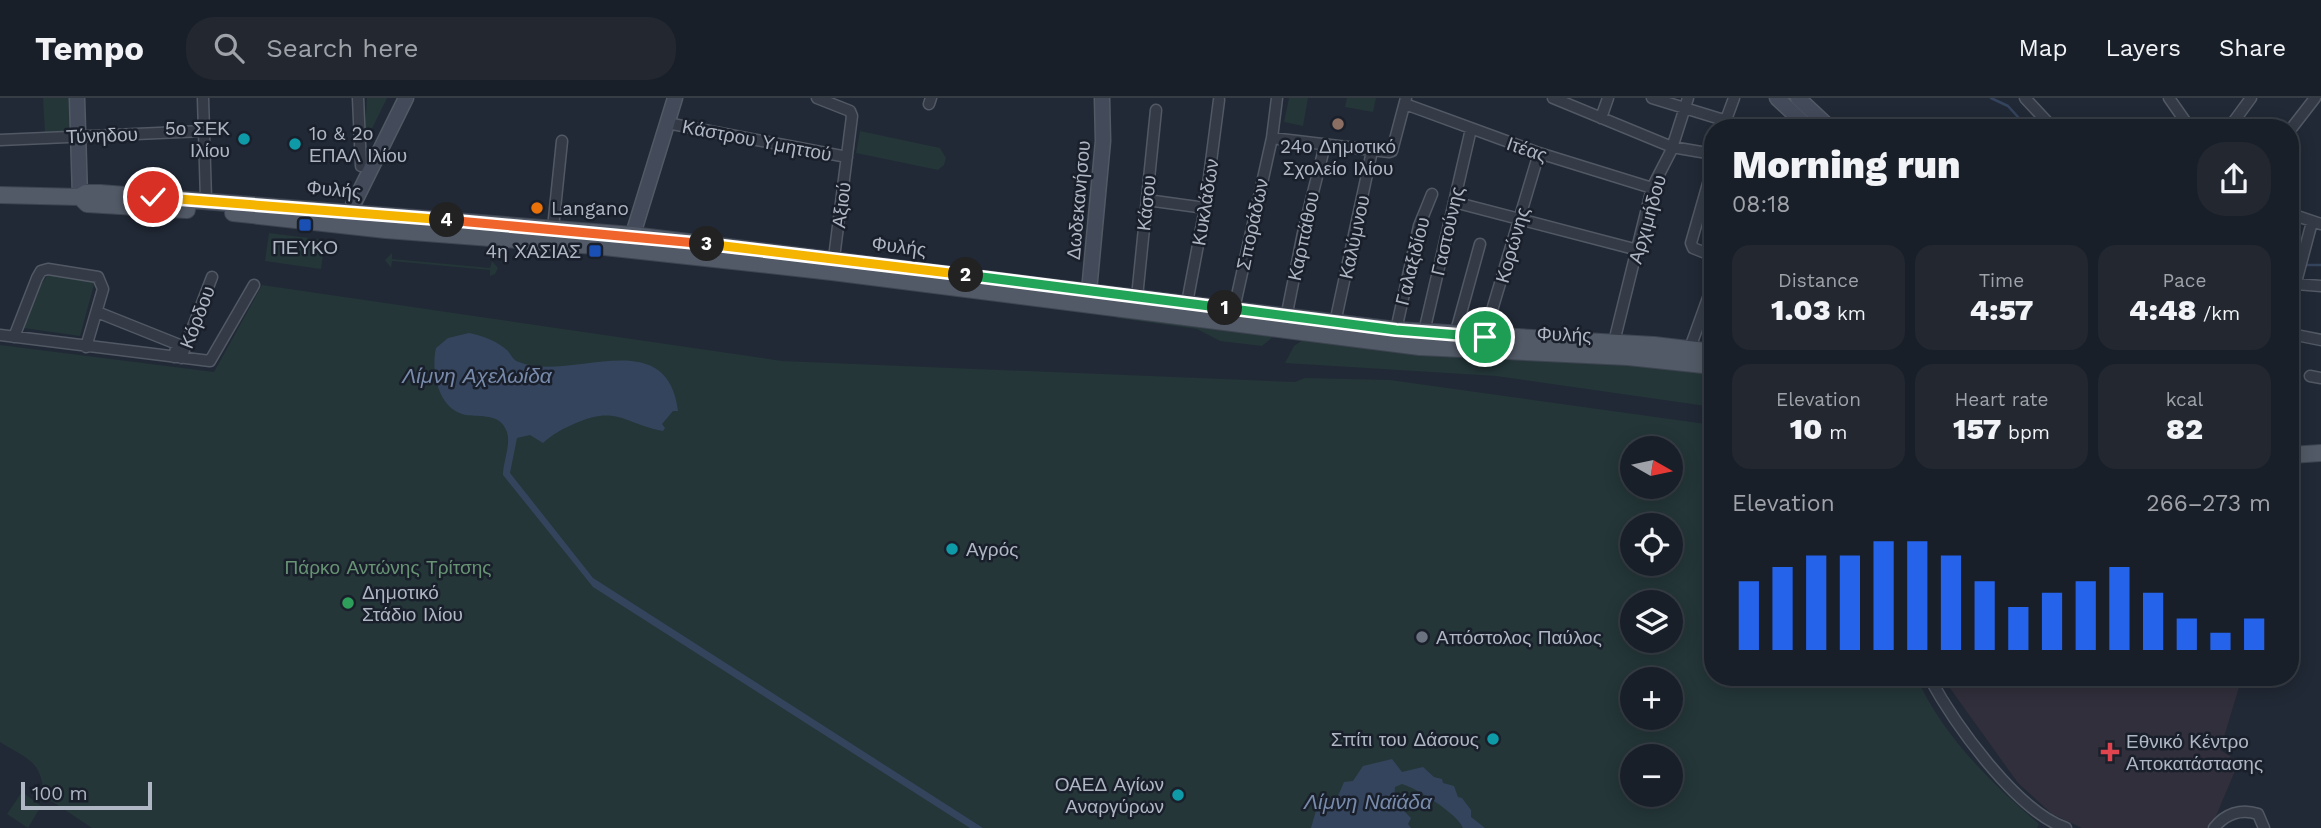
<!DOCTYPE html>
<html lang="en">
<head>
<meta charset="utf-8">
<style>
  :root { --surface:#191f28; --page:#222730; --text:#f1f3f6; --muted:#9fa2a8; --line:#373d45; --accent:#2563eb }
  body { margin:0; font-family:"Work Sans",sans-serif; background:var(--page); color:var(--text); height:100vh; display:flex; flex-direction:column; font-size:26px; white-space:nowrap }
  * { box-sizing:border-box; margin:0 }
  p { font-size:23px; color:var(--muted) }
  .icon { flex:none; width:38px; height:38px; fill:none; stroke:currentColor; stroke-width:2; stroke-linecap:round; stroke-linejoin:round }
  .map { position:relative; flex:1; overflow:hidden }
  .drawer { position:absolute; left:1704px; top:21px; width:595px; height:567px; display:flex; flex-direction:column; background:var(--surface); border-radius:28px; box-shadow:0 4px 18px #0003,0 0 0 2px var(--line) }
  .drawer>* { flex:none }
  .needle { width:46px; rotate:99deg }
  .buttons { position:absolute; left:1620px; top:338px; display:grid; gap:14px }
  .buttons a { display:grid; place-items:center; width:63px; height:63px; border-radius:50%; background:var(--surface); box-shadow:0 4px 18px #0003,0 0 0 2px var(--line); font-size:35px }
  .scale { position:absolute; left:21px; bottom:18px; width:131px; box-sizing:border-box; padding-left:7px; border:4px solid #afb6c4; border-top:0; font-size:19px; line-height:24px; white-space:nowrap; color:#afb6c4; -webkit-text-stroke:5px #1a202b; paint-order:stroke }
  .pin { position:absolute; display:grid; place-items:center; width:60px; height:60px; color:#fff; margin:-30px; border:4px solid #fff; border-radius:50%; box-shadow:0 2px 7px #0007 }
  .km { position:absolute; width:35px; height:35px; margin:-18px; border-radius:50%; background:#222; color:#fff; font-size:19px; line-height:35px; text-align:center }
  .round { display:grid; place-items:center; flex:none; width:74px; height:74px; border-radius:28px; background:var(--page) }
  .overview { display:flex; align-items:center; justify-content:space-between; height:119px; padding:0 28px }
  h1 { font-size:38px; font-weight:800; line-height:52px }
  .metrics { display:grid; grid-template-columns:repeat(3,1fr); gap:10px; height:119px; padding:7px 28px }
  .metrics div { display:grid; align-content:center; border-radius:18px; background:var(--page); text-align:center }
  .metrics b { font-size:30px; font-weight:800 }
  .metrics small { font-size:19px; font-weight:400 }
  .metrics p { font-size:19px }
  .chart { height:196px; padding:14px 28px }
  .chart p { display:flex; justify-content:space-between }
  .chart svg { width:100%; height:126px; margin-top:7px; stroke:var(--accent); stroke-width:6 }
  header { display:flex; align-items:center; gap:42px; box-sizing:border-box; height:98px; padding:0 35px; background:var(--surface); border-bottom:2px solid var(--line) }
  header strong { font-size:33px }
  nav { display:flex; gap:38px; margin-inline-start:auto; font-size:24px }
  .search { width:490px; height:63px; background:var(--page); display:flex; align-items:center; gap:18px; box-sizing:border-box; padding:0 24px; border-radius:28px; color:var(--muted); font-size:26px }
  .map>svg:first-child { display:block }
  .medical { fill:#312f3b }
  .green { fill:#243638; fill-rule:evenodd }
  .water { fill:#35445d }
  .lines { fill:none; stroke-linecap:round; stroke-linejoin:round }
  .stream { stroke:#35445d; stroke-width:2.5 }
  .street-casing { stroke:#525965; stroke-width:13 }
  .secondary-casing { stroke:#525965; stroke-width:17 }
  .primary-casing { stroke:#3e4451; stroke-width:18 }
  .street { stroke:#343b47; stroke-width:10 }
  .secondary { stroke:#434a5a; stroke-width:14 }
  .primary { stroke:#525a67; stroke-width:16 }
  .split-1-casing { stroke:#fff; stroke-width:14 }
  .split-2-casing { stroke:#fff; stroke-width:14 }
  .split-3-casing { stroke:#fff; stroke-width:14 }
  .split-4-casing { stroke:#fff; stroke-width:14 }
  .split-5-casing { stroke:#fff; stroke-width:14 }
  .split-1 { stroke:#22a559; stroke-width:9 }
  .split-2 { stroke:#22a559; stroke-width:9 }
  .split-3 { stroke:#f5b400; stroke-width:9 }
  .split-4 { stroke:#f0652b; stroke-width:9 }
  .split-5 { stroke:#f5b400; stroke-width:9 }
  .education-dot { fill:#8d6e63; stroke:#1a202b; stroke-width:2.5 }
  .culture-dot { fill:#0f9aa8; stroke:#1a202b; stroke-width:2.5 }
  .food-dot { fill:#e8710a; stroke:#1a202b; stroke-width:2.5 }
  .transit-dot { fill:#1a4fb4; stroke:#1a202b; stroke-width:2.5 }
  .leisure-dot { fill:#2e9e5b; stroke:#1a202b; stroke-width:2.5 }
  .worship-dot { fill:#6b7280; stroke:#1a202b; stroke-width:2.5 }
  .health-dot { fill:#e0444e; stroke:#1a202b; stroke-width:2.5 }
  .labels { text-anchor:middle; stroke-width:5; stroke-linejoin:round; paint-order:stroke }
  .poi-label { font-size:19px; fill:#afb6c4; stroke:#1a202b; text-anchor:start }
  .street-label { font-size:19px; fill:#afb6c4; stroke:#1a202b }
  .park-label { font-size:19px; fill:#679374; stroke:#1a202b }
  .water-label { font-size:21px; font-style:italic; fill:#788bab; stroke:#1a202b }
</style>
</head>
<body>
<header>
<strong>Tempo</strong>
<div class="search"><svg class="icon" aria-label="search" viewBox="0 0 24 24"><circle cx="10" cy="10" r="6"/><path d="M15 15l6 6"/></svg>Search here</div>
<nav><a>Map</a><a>Layers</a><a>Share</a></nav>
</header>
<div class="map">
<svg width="2321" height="730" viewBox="0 0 2321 730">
  <rect width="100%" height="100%" fill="#212936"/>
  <path class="medical" d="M1942 579H2242L2220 652 2235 661 2237 668 2211 730H2082L2052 716 2018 685Z"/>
  <path class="green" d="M43 0H70L72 34 45 35Z
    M367 0H387L364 47Z
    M1289 0H1308L1303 28 1284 24Z
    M1347 0H1376L1373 14 1345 9Z
    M860 33 940 50 946 60 944 67 938 72 856 55Z
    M269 135 325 142 321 171 265 163Z
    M392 155V161L490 170 492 163 498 170 495 176 490 178V172L392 163 391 170 385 162Z
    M49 176 95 183 80 238 24 230 41 186Z
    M262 187 782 263 1295 284 1305 280 1390 282 1713 327V579H1916C1944 639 1990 684 2039 726L2037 730H92L44 698C41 662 29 662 0 644V247L214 274ZM1633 350H1671V388H1633ZM1633 427H1671V466H1633ZM1633 504H1671V542H1633ZM1633 581H1671V620H1633ZM1633 658H1671V696H1633Z
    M1114 216 1273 237V239L1262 248 1220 243 1197 231 1117 220Z
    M1304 241 1447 258 1632 266 1713 274V309L1496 278 1285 265 1294 248Z
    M22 694 41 708 28 730 7 716Z"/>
  <path class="water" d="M469 235C484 238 497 243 508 253 511 257 514 263 519 264 569 285 667 223 678 313H673L662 326 665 330 663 333C625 326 617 307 576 325 562 331 553 336 543 345L530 337 517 340 510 375 593 480 983 730H970L593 489 503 377C503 364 511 347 507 334 499 312 476 321 462 316 437 308 431 271 436 250L448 240Z
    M1392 661 1402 674 1423 669 1434 679 1442 681 1443 685 1454 688 1458 699 1462 700 1471 712V719L1485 730H1463C1458 716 1416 690 1402 686L1395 689C1393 705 1401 709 1411 720L1408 726 1411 730H1311L1317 709 1335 705 1344 684 1353 683 1363 668Z"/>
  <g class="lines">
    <path class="stream" d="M1991 0 2008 8 2028 30
      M2303 167H2321"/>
    <g class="street-casing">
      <path id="street" d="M203 0 206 102
        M358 0 361 68
        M817 0 850 13 852 18 834 160
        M1553 0 1672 49 1713 56
        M1652 0 1727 23
        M2025 0 2053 30
        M2169 0 2190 30
        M929 6 931 0
        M1405 6 1539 55 1652 90
        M1601 20 1608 0
        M667 25 847 59
        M1723 30 1734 0
        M1776 30 1778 26
        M2229 30 2251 0
        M2291 31 2315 0
        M1272 40 1389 54 1392 53 1406 0
        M0 42 204 33
        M1713 68 1691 145 1693 150 1713 158
        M1147 102 1205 110
        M1454 104 1638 152
        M2291 116 2321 126
        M553 130 562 43
        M2296 186 2321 188
        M1137 199 1156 12
        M2291 203 2312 124
        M1187 205 1205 110 1219 2
        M1234 211 1272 40 1277 0
        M97 214 177 246 174 259
        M1285 225 1304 130 1325 47
        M1335 225 1372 53
        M1396 232 1419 128 1432 96
        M1424 234 1471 31
        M2291 236 2321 242
        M0 237 210 263 254 187
        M1455 237 1480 146
        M14 239 37 180 41 173 48 171 98 179 103 191 86 249
        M1484 239 1539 55
        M1614 244 1652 90 1671 53 1688 0
        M1690 250 1713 186
        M181 260 212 179
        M2310 278 2321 280
        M1929 579C1954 625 2016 713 2066 730
        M2214 730C2225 716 2241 710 2258 716L2264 730"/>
    </g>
    <g class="secondary-casing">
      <path id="secondary" d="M77 0 80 99
        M1777 0 1809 30
        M1798 0 1830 30
        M351 126 353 107 406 0
        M630 146 675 0
        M1088 204 1103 43 1102 0"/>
    </g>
    <g class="primary-casing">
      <path id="primary" d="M0 97 80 99 86 95H100L632 137 1396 232 1654 247 1713 254
        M80 99 87 106 187 112
        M233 115 386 132 595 148 832 174 1420 249 1628 259 1713 268
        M2291 357 2321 355"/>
    </g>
    <use href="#street" class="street"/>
    <use href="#secondary" class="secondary"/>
    <use href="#primary" class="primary"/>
  </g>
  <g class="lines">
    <g class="split-1-casing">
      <path id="split-1" d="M1225 210 1396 232 1485 239"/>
    </g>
    <g class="split-2-casing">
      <path id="split-2" d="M966 177 1225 210"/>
    </g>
    <g class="split-3-casing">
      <path id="split-3" d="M707 146 966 177"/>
    </g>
    <g class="split-4-casing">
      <path id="split-4" d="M447 122 707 146"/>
    </g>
    <g class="split-5-casing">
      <path id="split-5" d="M153 99 447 122"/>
    </g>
    <use href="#split-1" class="split-1"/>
    <use href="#split-2" class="split-2"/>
    <use href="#split-3" class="split-3"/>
    <use href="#split-4" class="split-4"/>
    <use href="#split-5" class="split-5"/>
  </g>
  <circle class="education-dot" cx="1338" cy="26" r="7"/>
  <g class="culture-dot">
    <circle cx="244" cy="41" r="7"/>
    <circle cx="295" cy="46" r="7"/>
    <circle cx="952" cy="451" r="7"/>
    <circle cx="1493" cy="641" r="7"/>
    <circle cx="1178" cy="697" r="7"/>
  </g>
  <circle class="food-dot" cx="537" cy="110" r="7"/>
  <g class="transit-dot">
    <rect x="298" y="120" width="14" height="14" rx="3.5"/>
    <rect x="588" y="146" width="14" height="14" rx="3.5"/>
  </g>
  <circle class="leisure-dot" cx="348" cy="505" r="7"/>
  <circle class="worship-dot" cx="1422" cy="539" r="7"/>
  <path class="health-dot" d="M2106.5 643.5h7v7h7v7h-7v7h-7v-7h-7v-7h7z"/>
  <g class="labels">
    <g class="poi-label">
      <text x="230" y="37" text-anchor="end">5ο ΣΕΚ<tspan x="230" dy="22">Ιλίου</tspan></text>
      <text x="309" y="42">1ο &amp; 2ο<tspan x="309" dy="22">ΕΠΑΛ Ιλίου</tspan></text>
      <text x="1338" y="55" text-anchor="middle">24ο Δημοτικό<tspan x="1338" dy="22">Σχολείο Ιλίου</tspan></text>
      <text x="551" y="117">Langano</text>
      <text x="305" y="156" text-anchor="middle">ΠΕΥΚΟ</text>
      <text x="581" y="160" text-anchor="end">4η ΧΑΣΙΑΣ</text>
      <text x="966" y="458">Αγρός</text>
      <text x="362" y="501">Δημοτικό<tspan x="362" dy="22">Στάδιο Ιλίου</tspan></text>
      <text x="1436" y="546">Απόστολος Παύλος</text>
      <text x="1479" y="648" text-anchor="end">Σπίτι του Δάσους</text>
      <text x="2126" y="650">Εθνικό Κέντρο<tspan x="2126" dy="22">Αποκατάστασης</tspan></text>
      <text x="1164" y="693" text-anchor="end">ΟΑΕΔ Αγίων<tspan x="1164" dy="22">Αναργύρων</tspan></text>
    </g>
    <g class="street-label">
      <text transform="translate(102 37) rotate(-2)" y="7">Τύνηδου</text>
      <text transform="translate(757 42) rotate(11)" y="7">Κάστρου Υμηττού</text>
      <text transform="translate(1527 51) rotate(19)" y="7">Ιτέας</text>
      <text transform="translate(334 91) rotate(5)" y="7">Φυλής</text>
      <text transform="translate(1078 102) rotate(-85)" y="7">Δωδεκανήσου</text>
      <text transform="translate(1205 104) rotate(-81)" y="7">Κυκλάδων</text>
      <text transform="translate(1146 105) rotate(-84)" y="7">Κάσου</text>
      <text transform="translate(841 107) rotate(-83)" y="7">Αξιού</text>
      <text transform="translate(1647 121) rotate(-74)" y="7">Αρχιμήδου</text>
      <text transform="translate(1252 126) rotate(-78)" y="7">Σποράδων</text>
      <text transform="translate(1447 133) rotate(-77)" y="7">Γαστούνης</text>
      <text transform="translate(1303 138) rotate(-78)" y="7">Καρπάθου</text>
      <text transform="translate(1354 139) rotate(-78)" y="7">Καλύμνου</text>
      <text transform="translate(1512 147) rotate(-74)" y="7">Κορώνης</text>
      <text transform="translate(899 148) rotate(7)" y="7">Φυλής</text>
      <text transform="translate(1412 163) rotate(-76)" y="7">Γαλαξιδίου</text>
      <text transform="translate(197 219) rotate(-69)" y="7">Κόρδου</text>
      <text transform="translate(1564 236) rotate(2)" y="7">Φυλής</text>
    </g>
    <g class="park-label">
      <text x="388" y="476">Πάρκο Αντώνης Τρίτσης</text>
    </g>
    <g class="water-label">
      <text x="477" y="285">Λίμνη Αχελωίδα</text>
      <text x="1368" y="711">Λίμνη Ναϊάδα</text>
    </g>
  </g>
</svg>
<div class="buttons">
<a><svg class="needle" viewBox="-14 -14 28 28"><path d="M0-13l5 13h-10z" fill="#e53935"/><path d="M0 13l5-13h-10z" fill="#9fa2a8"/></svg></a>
<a><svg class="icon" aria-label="locate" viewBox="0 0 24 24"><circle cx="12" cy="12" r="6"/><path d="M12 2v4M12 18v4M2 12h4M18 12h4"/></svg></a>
<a><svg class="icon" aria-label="layers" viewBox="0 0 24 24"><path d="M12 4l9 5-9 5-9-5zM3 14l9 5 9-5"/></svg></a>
<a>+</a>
<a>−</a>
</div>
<div class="scale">100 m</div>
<div class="pin" style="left:1485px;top:239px;background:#1e9e55"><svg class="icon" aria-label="arrive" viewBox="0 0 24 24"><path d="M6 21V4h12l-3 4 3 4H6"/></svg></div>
<div class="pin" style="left:153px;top:99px;background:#d93025"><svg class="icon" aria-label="check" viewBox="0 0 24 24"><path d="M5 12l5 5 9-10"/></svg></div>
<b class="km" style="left:1225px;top:210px">1</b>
<b class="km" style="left:966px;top:177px">2</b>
<b class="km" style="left:707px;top:146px">3</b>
<b class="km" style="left:447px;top:122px">4</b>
<section class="drawer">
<div class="overview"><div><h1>Morning run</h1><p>08:18</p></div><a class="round"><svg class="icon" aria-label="share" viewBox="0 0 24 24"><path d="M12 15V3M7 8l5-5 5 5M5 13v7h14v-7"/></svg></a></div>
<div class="metrics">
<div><p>Distance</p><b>1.03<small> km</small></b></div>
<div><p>Time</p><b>4:57</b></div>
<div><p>Pace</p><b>4:48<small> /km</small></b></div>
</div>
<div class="metrics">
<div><p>Elevation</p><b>10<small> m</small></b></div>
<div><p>Heart rate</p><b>157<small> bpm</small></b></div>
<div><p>kcal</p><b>82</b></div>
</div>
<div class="chart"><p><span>Elevation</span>266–273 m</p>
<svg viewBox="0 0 160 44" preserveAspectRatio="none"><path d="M5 44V20M15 44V15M25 44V11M35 44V11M45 44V6M55 44V6M65 44V11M75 44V20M85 44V29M95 44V24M105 44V20M115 44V15M125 44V24M135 44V33M145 44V38M155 44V33"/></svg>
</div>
</section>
</div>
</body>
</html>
